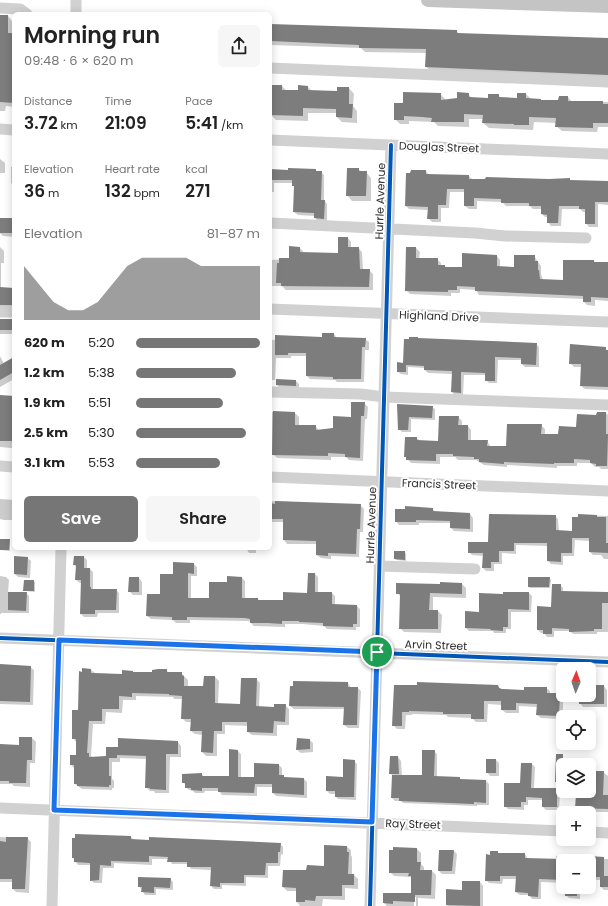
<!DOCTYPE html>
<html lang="en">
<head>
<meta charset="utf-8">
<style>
  :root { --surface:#fff; --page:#f6f6f6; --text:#222; --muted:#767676; --accent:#767676 }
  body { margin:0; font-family:Poppins,sans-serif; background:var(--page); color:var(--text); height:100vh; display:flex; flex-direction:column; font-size:15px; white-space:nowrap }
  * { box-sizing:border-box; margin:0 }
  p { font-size:13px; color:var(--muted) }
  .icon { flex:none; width:22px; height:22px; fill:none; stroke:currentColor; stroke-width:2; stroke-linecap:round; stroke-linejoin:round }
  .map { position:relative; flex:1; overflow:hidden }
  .drawer { position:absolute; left:12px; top:12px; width:260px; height:538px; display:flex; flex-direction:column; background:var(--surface); border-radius:6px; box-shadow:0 2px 10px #0003 }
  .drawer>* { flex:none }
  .needle { width:26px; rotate:2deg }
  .buttons { position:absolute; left:556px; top:662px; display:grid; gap:8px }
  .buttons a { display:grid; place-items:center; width:40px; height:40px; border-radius:6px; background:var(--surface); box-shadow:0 2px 10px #0003; font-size:20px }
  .pin { position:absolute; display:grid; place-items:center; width:34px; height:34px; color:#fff; margin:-17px; border:2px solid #fff; border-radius:50%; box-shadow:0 1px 4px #0007 }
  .round { display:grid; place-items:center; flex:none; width:42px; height:42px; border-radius:6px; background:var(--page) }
  .head { display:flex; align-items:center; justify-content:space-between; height:68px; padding:0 12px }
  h1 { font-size:22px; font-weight:600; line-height:30px }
  .figures { display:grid; grid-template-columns:repeat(3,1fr); gap:6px; height:68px; padding:4px 12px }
  .figures div { display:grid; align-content:center }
  .figures b { font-size:17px; font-weight:600 }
  .figures small { font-size:11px; font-weight:400 }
  .figures p { font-size:11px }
  .chart { height:112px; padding:8px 12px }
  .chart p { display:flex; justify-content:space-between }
  .chart svg { width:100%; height:72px; margin-top:4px; fill:var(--accent); opacity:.7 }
  .action { display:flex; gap:8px; margin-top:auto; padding:8px 12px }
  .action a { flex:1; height:46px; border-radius:6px; background:var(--accent); color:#fff; font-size:16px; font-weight:600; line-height:46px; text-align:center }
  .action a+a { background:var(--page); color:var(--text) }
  ul { padding:0 12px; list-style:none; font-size:13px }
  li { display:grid; grid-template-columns:64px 48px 1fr; align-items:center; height:30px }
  li i { height:10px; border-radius:5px; background:var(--accent) }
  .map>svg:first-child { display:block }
  .shadow { fill:#0003 }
  .building { fill:#7d7d7d }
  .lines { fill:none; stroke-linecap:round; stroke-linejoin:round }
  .minor { stroke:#d1d1d1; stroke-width:11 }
  .major { stroke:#c4c4c4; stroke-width:14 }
  .cycleway-casing { stroke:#fff; stroke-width:6 }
  .cycleway { stroke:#0057b8; stroke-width:4 }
  .route-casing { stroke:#fff; stroke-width:8 }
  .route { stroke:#1a73e8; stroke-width:5 }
  .labels { text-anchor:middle; stroke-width:4; stroke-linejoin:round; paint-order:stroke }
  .street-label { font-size:11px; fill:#2c2c2c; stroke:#fff }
</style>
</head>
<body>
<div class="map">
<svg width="608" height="906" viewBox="0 0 608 906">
  <rect width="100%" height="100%" fill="#fff"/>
  <path class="shadow" d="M0 16H8L12 21V34H14V107L6 106 5 111H0Z
    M270 25 457 31 459 34 608 39V78L431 71 426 67 427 53 365 52 361 48 270 45Z
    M282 86 287 91H299L307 86 313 92H338L349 88 354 94 353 106 357 111V123L342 122 337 117V113H308V121L276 120 271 115 270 111V90Z
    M440 94 446 100 458 99 468 94 473 99H489L498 95 501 98 518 99 526 94 532 100 559 101 568 97 572 102H608V127H598L597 132 562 131 556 126 557 123 534 122 533 130 489 128 483 123V119H469V127L438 126 434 122 409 121V124H400L395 119 404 104Z
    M0 159 5 163V173H0Z
    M11 167H14V186L11 183Z
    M358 169 362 172H366L371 178V201H352L347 195Z
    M270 170 289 171 315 170 318 172H321L324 175V200L327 204V221H318L315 218V216L298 215 294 212 295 187 293 185V183H274V192H270Z
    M426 171 429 175 469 176 473 180 569 179 571 181 608 182V205L598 204V227H589L586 223V212H583L580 209H562L561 226H551L548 222V217H545L542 214V209H533L530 206H506L502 202 477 201V209H469L465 206V192H450L449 208H441V222H432L428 218V210L409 209 406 206Z
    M0 219H14V237L3 236 0 233Z
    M348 238 351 242V248H358L362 252 363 270H369L373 274V290H286L282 286H270V260L290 259 300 248 303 251V253L339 254Z
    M0 247 4 251V263H1V288L14 289V309L0 312Z
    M416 248 420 252 419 259H437L441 263V266H445L447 268H463L497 256 500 260V268H515L534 256 541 266V274L543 280 564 281 594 261 596 263H608V301L595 300V306L587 305 584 302V299L479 295 476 290 460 289V293H451V296L410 294 406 290Z
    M14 319V334H0V320Z
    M334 334 337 338 365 339 369 342V350H365L364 382H337L335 380 310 379 307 376V356H291V358H276L275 380H270V340L323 338Z
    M419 339 536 344 539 347V367H525L522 364V360H498L497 383H489L486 380V375H464L463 395H455L452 392 453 374 428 373 425 370V368L408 367V375L401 374 398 372Z
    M605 348 608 351V390L585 389 581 386 582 367H574L570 363Z
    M0 356 4 364 14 358V379L0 387Z
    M296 381 299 384V388H280L277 385Z
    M0 396 14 397V445H12V448L0 447Z
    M364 403 368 407 367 419H365L363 461 349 460 346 457H331V460L277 458 273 454H270V410L272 412 295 413 299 417V426H315L319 430 334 428 352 418Z
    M432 407 435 409V420L411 419V432H402L399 429V418Z
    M606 413 608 415V469H601L599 467H595L591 463H577V466H557V468L507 465V467L484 465 476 460H458L455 457H440V464L411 463 405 456 417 438 421 442H439L458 417 462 421V426H468L471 430V441H487L491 447H507L541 425 545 429V435H559Z
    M0 499 14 500V520H4L0 519Z
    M270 501 360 505 364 509 363 532H360L359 557 331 556V559L321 558 317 555V544H287L284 540V522H270Z
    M432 509 436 512 470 514 473 518V532L454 531 451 528V523H419V525H399L396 521 406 510Z
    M579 515 608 516V559H604L601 555H593L590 552V541L575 540 574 556H563V565L551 564 548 561V546L516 545V554L502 553V564H494V571H486L483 568 484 556 472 555 469 552 555 516 558 519 559 532H573Z
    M0 540H9L10 542V551L0 550Z
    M246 548H256V553H249Z
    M405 552 406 554V561L397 560 395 559Z
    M84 557 87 560V569H90L93 572V589L116 590 119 593V613H98L97 617H84L81 614 82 583H80L76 580 77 567 74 565Z
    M27 558 31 561 30 578 18 577 15 574Z
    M194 564 197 567V576H191V599H210L228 583 242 578 245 581V599H258L260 601H284L308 594 309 574H315L318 577V593H332L335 596V606H357L360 609V627H356V630L327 629 324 626 302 624H285V627L254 626 249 621 190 620V623H176L173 620 151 619 147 616 173 575Z
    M0 576 6 577 9 580 8 593H26L29 596V613H1V614H0Z
    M139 578 142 582V595H133L129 591Z
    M549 578 551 580 550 588H530L529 587Z
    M34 581 35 582V592L26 591 24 590Z
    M397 584H462L466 588V598L433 597V611H438L442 615 441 633 404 632 400 628 401 597 397 593Z
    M560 585 563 588V592L608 593V632H597V634H573L570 631H554V637H547L544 633H541L538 630 552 608Z
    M529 593 532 596 531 612H511V629H506V633H494L493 631H469L466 628 480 613 504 595Z
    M0 665 30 667 34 670 33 705 0 704Z
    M91 670 95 673 123 675 133 672 135 673H153L166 670 169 673H181L188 680V687H204L215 677 219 681 218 704 241 705 256 679 260 683 259 707 275 708 285 705 289 709V725H277V736L252 735 248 732V726L225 725V734H217V756H206L202 752 203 735 195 734 191 731V722H186L182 718 183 699H174L173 697 136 696V700H123L122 713 106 712 105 724H93L91 756 93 758 107 757 119 748 178 742 181 746V757H170L169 793H155L154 791H150L146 787 147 759 120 758V762H112V779L114 781V788H112V790L82 789 75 784 74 768 71 765 77 756 76 742 73 738 79 711 83 673Z
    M348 683 351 688H358L361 691 359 728H348L344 725 345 709H294L290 706Z
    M395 686H498L502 690 525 691 546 688 550 691V694H559L563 698V715H569L571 717H563V726H561L558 723V719L541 718 537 715V707L519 706V713H506L502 710V705L488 704 487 722H476L472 718 448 717 446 715 412 714V715H406L405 729H397L393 725Z
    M604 686 607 690V707H583L580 703V695H589V687Z
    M32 738 36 742 35 763H30V787L14 786 12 784H0V745L20 746Z
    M310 740 313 743V752L301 753 297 750Z
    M238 751 241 754V778H255L279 765 282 768V776L286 778 304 779 307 782V798L276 796 273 793V787H257V796L222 795 219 791H205L204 793H195L193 791 189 790 186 787V785L183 782 202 774 204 777H230Z
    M434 751 437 754V777L459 778 462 780 486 781 489 784V805H477V806L403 803 401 801H395L392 798 393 776 390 773 398 757 401 761 402 776H423Z
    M496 760 499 763V776H490L487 772Z
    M354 761 357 764 356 800 338 799 336 797V794H330L327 791 344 778Z
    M532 764 535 767 534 789H557L560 793 559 810H546L543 807V800H528V805H524V810L508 809 505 806 521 784Z
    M563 770V785H559L556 781Z
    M603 772 608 776V812H580L576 808 596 796Z
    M0 837 27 838 31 842 29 893 16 892 13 889V882H0Z
    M131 837 134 840 280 844 283 847V855L281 854 280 866H268V878L246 877V886L222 885V889H214L211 886V870L191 869 188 864H172L169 859H152V865L114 863V868H103L102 883H94L91 880V865H78L73 858Z
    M347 847 351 850V855L352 857V875H354L358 879V889L345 888V900L323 899 322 906H300L297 902V891H287L283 887 307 871 325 867Z
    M417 849 421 853V864L424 867V871H432L436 875 435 899 418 898V906H416V897H414V906H387L384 903 412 894V878L410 877 394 876 390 872Z
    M454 851 457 854 455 874H442L439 871Z
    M498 852 499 854H525L528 859 556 860V856L565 857 566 858 608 859V890H604L601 887V880H589V861H563V883L541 882V899H532L529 895H520L516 892 517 879H503L502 884 489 883 486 880 491 856Z
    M170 879 173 882V890L156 889V895H145L139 886Z
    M480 882 483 886V906H448L447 905 463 891Z
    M566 887H580V899L569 898 566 895Z"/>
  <path class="building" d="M0 15H8V33H14V103L0 102Z
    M270 24 457 30V33L608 38V75L425 67 426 49 359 48V45L270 41Z
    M272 85H282V90H298V85L308 86V90L337 91V87H349V104H353L352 118 336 117V109L303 108V116L270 115V89H272Z
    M403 92 441 93V100L457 98V92L469 93V97L488 98V94H499V97L517 98V93H526V98L541 99V100H558L559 96H568V101H603V104H608V123H593V128L555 127 556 118 529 117V125H514V124L482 123 483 115 464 114V122H431L432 118 422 117 404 116V120H394V103H403Z
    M288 168 316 169V171H322L321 200H325L324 219 314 218V213L293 212 294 186H292V180H270V169L288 170Z
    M347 168H359V171H367L366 196H346Z
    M411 170H426V174L469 175V179H485L486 177 549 179 570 178V180L608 181V202H595V224H585V209H579V206H559L558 223H547V215L541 214V206H529V203H501V199L474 198V206H464V189H447L446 205H438V219H427L428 207 405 206 406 173H410Z
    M0 218H14V233H0Z
    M338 237H348V247H359L360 269H370L369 287 281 286V283H276L277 263H279V258H289V246L300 247V252L338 253Z
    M406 247H416V258H438V265H445V267H462V253L497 255V266L514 267V255H535V261H538V270H539L540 279 563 280V260H594V262H608V298L591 297V302H583V296L475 291V287L457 286V290H448V292L405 291Z
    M0 287 14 288V305H0Z
    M0 319H14V330H0Z
    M322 333H334V337L366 338 365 347H362L361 379H333V377L306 376V353H288V355H275V335L322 337Z
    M409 337H418V338L537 343 536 365 521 364V358L495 357V381H485V373L461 372V393L451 392 452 371 424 370V366L406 365V372H397V362L403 363 404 339H409Z
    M570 344 606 347V350H608V387L580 386 581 364H569Z
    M14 357V372L0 380V365Z
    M276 379 296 380V386L276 385Z
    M0 395 14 396V441H0Z
    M351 402H365L364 416H361L360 458 345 457V454L328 453V456L272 455 273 411 295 412V425H316V430L333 428V416L351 417Z
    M397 404 433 406 432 418 409 417 408 430H398Z
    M597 412H606V434H608L607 466H596V464L590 463V460L574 459V463H554V464L504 462V464L479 462V459H474V457L453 456V454H436V461L406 460V457H404L405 437H417V440L438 441 439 416H459L458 425H468V440H488L487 446H506L507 424H542L541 434H558L559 426 576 427 577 414 596 415Z
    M275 501 361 504 360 529H357L356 554 328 553V556L316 555V541L283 540V519H270V503L275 504Z
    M405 506 433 508V511L470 513V529L450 528V521L416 520V522H395V509H405Z
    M489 514 556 515V530L572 531V517H578V514L597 515V517H606V543H608V553L589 552V538H572V553H561V562L547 561V543H514V551H499V562H491V568H482L483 553H468V542H488Z
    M0 539H10L9 550H0Z
    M394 551H405V560L394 559Z
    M14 556 28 557 27 575 14 574Z
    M74 556H84V568H90V587H91V589H117L116 610H95V614H80L81 580H75L76 565H73Z
    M173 562 194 563V574L188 573V598H209V582H227V576L242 577V598H258V600H283V592L307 593 308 573H315V592H332V604L357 605V624H353V627L323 626V623L299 622V621H282V624L268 623H250V619L245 618 187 617V620H172V617L146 616 147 594H160V574H173Z
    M129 577H139V592H128Z
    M528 577H550L549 587H528Z
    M24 580H34V591H23Z
    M440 582 462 583V594L430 593 429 610H438V629H399L400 594H396V583L440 584Z
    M552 584H561V591L608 592V603H602V629H594V631L569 632V629L552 628V634H543V630H537V606L551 607Z
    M8 592H27L26 611 8 610Z
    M503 592H529V610L508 609V627H503V631L490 630 491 629 465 628V611L479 612V593L503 594Z
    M0 664 31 666 30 702 0 701Z
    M82 668 91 669V673H93L122 674V670L133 671V672H152V670L158 669H167V672H182V675L184 676V686H203L204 676H215V703L240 704 241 678H257L256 706 274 707V704H286L285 722 274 721 273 733 247 732V722H222V731H214L213 753 201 752 202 731H190L191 719H181L182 696 169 695V694L132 693V697L119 696V709H102V721H89L87 753H89V757L106 756V747H118V738L178 741V754H166V790L150 789V788H145L146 756 117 755V758H109V776H111V785H109V787L77 786V784H74V765H70V755H76V739H72V710H78L79 671 82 672Z
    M293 681 348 682V687H358L357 725H343L344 707 289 706 290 686H293Z
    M417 682 498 685 499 688 502 689 524 690V687H547V693H560L559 716 536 715 537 704 516 703V710H501V701H484V719H471V714H443V712L409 711V712H402V726H392L394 685H417Z
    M594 685H604V704H579V695H589V686Z
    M19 737H32V760H27L26 783H9V781H0V744L19 745Z
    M297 738 310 739V749L296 750Z
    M229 749 238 750V777H254V763L279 764V775H284V777L304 778V795L272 793V784H255L254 793 218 792V788H202V791L191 790V788H185V783H182V774L202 773V776H229Z
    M422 750H435L434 776 460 777V779L486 780V803L474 802V804L399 801V798H391L392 775H422Z
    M556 754H563V782H555Z
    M390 756H398L399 774H389Z
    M343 759 355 760 354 797H335V791H326V776L343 777Z
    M486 759H496V773H486Z
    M521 763H532L531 788H557V807H542V798L526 797V802H521V807H504V783H520Z
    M595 771H604L603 795H608V809L575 808 576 795H595Z
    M75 834 131 836V839L149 840V837L281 843 280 852H278V863H266L265 875H244V883H220V887L210 886 211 867H187V862H167L168 857 149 856V862L111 861V866L100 865 99 880 90 881V863L74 862V858H72V838H75Z
    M6 837H28L25 889H12V879H0V841L6 842Z
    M324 845 347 846V852H349L348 874H354V885H342V896H316L315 901 305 900V902H296V888L282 887 283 870H306L307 865 324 866Z
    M393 847 417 848V862H421L420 870H432L431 895H415V902L393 901V904L383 903V893H411V876H408L409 873H389V850H393Z
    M439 850H454L452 871H438Z
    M490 851H498V853H525V858L563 859V880L539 879 538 897 528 896V893L515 892 516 876H500V881H485L486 854 490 855Z
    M589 856 604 857V876H608V887H600V877H589Z
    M138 877 171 878 170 888 154 887V893L141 892 142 887H138Z
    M462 881H480V906L446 905V889L462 890Z
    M565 887H577V896H565Z"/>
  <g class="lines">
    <path class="minor" d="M0 8 20 9 27 14
      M76 14V0
      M270 68 608 82
      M0 129 14 130
      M270 140 608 154
      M270 223 475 233 505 236 586 238
      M270 309 608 322
      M0 312H14
      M270 392 361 394 384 397 608 405
      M0 466 14 467
      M270 477 608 491
      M379 566 475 569
      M0 638 608 662
      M0 808 563 831
      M589 832 608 833
      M52 906 61 548
      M370 906 391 145"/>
    <path class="major" d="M428 0 608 6"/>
    <g class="cycleway-casing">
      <path id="cycleway" d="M0 638 608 662
        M370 906 391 145"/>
    </g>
    <use href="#cycleway" class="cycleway"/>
  </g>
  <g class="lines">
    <g class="route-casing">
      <path id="route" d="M59 640 377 652 372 822 54 810Z"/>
    </g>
    <use href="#route" class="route"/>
  </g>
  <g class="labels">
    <g class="street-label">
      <text transform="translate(439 147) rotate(2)" y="4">Douglas Street</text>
      <text transform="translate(380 201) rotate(-88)" y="4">Hurrle Avenue</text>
      <text transform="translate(439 316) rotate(2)" y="4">Highland Drive</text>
      <text transform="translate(439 484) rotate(2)" y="4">Francis Street</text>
      <text transform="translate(371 525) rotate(-88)" y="4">Hurrle Avenue</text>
      <text transform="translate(436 645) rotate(2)" y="4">Arvin Street</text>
      <text transform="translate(413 824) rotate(2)" y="4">Ray Street</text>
    </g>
  </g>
</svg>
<div class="buttons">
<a><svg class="needle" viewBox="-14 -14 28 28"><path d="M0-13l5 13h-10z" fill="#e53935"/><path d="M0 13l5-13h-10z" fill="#767676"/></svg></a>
<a><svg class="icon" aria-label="locate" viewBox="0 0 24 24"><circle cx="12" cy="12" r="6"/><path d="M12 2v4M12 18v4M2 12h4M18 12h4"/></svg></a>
<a><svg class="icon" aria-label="layers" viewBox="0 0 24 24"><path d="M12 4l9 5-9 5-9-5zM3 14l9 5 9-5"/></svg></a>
<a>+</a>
<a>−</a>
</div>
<div class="pin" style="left:377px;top:652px;background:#1e9e55"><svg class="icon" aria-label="arrive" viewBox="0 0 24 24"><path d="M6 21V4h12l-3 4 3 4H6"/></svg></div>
<section class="drawer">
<div class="head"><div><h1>Morning run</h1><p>09:48 · 6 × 620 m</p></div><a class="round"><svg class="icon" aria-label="share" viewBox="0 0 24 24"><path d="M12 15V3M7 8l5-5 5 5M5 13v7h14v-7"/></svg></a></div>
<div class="figures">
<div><p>Distance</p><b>3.72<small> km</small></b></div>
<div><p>Time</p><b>21:09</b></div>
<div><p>Pace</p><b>5:41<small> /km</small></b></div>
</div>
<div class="figures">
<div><p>Elevation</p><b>36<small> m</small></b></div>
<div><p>Heart rate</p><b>132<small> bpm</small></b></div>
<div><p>kcal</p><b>271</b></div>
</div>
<div class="chart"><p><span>Elevation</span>81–87 m</p>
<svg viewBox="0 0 160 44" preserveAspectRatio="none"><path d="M0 44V11L10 22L20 33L30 38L40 38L50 33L60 22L70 11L80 6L90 6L100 6L110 6L120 11L130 11L140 11L150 11L160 11V44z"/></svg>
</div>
<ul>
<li><b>620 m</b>5:20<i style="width:100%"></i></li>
<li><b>1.2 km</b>5:38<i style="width:81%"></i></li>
<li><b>1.9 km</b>5:51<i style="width:70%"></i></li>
<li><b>2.5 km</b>5:30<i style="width:89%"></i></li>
<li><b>3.1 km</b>5:53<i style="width:68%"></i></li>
</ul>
<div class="action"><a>Save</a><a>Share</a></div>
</section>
</div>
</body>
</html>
